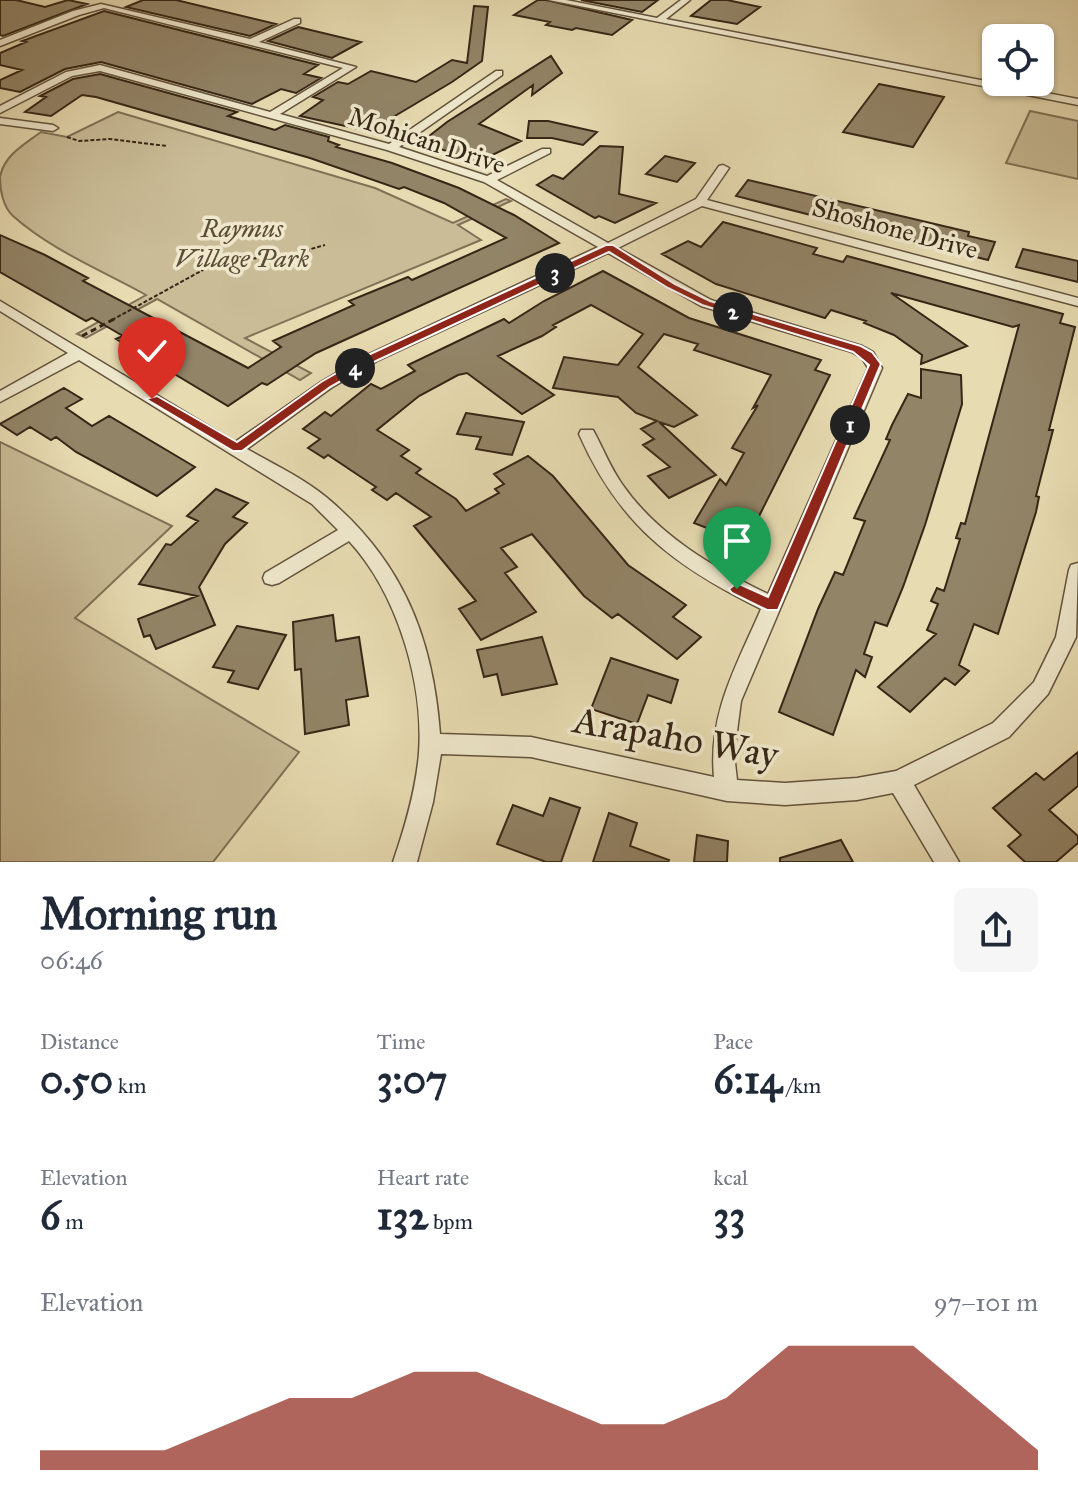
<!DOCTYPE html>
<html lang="en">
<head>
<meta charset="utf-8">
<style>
  :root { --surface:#fff; --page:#f6f6f7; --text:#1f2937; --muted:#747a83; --accent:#8f2418 }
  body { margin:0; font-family:"IM FELL Great Primer",serif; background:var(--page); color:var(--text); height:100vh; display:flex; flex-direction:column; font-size:30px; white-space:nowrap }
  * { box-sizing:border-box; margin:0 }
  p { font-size:26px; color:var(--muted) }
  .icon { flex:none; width:44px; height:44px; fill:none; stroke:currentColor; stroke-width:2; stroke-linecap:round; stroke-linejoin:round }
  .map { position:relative; height:862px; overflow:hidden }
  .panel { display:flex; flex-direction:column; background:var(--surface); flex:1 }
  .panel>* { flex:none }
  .controls { position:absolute; left:982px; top:24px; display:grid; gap:16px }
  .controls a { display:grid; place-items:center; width:72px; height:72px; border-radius:12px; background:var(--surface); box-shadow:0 2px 6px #0004; font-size:40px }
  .pin { position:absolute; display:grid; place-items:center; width:68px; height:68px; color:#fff; margin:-82px -34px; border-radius:50% 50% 50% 0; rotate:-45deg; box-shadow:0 0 8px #0007 }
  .pin .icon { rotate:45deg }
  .km { position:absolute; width:40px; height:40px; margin:-20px; border-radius:50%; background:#222; color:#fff; font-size:22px; line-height:40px; text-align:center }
  .round { display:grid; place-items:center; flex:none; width:84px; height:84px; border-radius:12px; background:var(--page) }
  .head { display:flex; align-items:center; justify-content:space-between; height:136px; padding:0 40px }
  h1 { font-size:44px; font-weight:800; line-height:60px }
  .stats { display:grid; grid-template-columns:repeat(3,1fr); gap:12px; height:136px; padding:8px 40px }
  .stats div { display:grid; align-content:center }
  .stats b { font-size:40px; font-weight:800 }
  .stats small { font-size:22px; font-weight:400 }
  .stats p { font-size:22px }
  .chart { height:224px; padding:16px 40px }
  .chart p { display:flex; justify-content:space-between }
  .chart svg { width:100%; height:144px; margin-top:8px; fill:var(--accent); opacity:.7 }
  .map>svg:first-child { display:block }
  .green { fill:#c9bc97; stroke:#807156; stroke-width:2 }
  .building { fill:#928467; stroke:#362616; stroke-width:2 }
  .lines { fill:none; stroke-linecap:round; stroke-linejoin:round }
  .minor-casing { stroke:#62533d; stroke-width:3 }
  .path-far1 { stroke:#362616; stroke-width:2; stroke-dasharray:4 2; stroke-linecap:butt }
  .path { stroke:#362616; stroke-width:3; stroke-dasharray:6 4; stroke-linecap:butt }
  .minor { fill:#efe8cc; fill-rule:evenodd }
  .route { fill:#8f2418; stroke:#fff; stroke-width:2 }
  .labels { text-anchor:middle; stroke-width:7; stroke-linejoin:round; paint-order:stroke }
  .far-street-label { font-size:26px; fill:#362616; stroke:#efe8cc }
  .far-park-label { font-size:26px; font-style:italic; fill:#5b4c36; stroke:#efe8cc }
  .near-street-label { font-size:38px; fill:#362616; stroke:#efe8cc }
</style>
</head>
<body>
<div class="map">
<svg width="1078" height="862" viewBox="0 0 1078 862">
  <rect width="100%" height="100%" fill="#e7dbb1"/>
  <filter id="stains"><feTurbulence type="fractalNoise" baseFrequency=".0025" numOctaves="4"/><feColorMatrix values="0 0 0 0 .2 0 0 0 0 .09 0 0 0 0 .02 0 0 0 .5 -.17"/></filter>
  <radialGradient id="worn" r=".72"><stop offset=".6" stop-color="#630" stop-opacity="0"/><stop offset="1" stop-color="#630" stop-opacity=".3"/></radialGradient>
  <path class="green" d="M1030 111 1078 121V179L1006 163Z
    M118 112 375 188 453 223 506 199 511 201 458 225 481 240 245 338 311 373 300 380 157 299 86 338 77 334 146 295C103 271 51 250 13 216 3 207 0 190 0 177 4 155 25 144 41 132L67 137Z
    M0 442 172 526 75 618 299 752 213 862H0Z"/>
  <path class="building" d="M0 0H16L45 7 68 0 87 4 3 36 0 35Z
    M143 0H176L276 24 250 36 126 7Z
    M538 0H546L632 20 612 35 576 28 572 30 546 25 550 22 514 15Z
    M581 0H658L642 12Z
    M711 0H727L760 7 737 24 691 16Z
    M474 6 488 7 482 61 452 82 378 126 371 125 363 130 300 116 323 100 313 97 338 82 348 84 371 71 416 82 452 60 467 63Z
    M104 11 318 65 304 74 321 78 296 93 281 89 252 104 101 62 65 69 20 92 0 88V80L22 70 0 65V53L26 42 22 41Z
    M298 27 361 42 332 58 268 41Z
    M551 56 562 73 532 95 533 85 479 124 521 141 478 162 429 145 437 139 428 137 447 122Z
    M100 74 237 112 228 116 275 130 285 125 329 137 328 141 339 145 336 147 392 163 459 188 514 215 559 243 316 353 267 385 262 383 228 406 116 339 123 336 92 318 86 321 0 272V235L45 255 88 278 83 281 248 368 281 347 273 341 354 305 349 301 408 277 412 280 506 238 444 203 404 187 399 189 310 158 96 97 82 95 51 116 25 112 46 97 40 96 73 79Z
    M879 84 944 97 913 147 843 132Z
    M529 121H548L597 132 583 145 552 138H527Z
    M600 146 623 147 619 194 656 203 615 223 599 216 595 218 537 185 553 175 563 179Z
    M665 156 695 163 677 182 646 174Z
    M748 180 969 232 968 236 995 242 988 260 736 196Z
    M723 222 817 248 813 254 843 262 847 256 1063 314 1060 323 1075 327 1049 430H1053L1036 496 1039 497 1036 512 998 634 974 624 959 665 969 671 955 685 945 678 910 712 878 687 936 634 927 630 938 604 931 601 937 588 944 591 960 539 956 538 961 523 965 524 1019 325 1013 327 891 293 967 346 921 364 922 355 894 335 864 323 866 321 831 310 825 318 716 284 662 254 688 241 701 247Z
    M1023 249 1078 261V282L1016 267Z
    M603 271 689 318 821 360 815 370 830 375 752 530 732 522 725 535 694 523 720 479 726 485 744 453 732 448 758 405 753 408 771 375 694 350 698 344 664 334 638 367 697 415 674 427 659 422 716 475 669 498 648 476 670 467 643 445 654 439 641 429 657 421 636 413 618 397 553 388 564 357 618 365 643 334 591 305 553 325 556 327 542 336 498 356 554 395 522 414 467 373 458 375 419 396 377 430 409 450 401 456 421 469 416 473 456 499 466 511 499 493 495 489 504 484 494 474 528 456 553 476 628 565 686 605 673 617 701 637 677 659 618 614 612 618 584 596 532 534 501 548 517 567 505 573 536 612 481 640 459 609 476 601 414 526 431 517 396 493 387 500 372 490 376 487 328 455 324 458 308 448 320 439 303 429 325 412 331 416 371 384 381 389 415 371 408 365 504 319 509 323 544 301Z
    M921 369 961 375 962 404 925 525 903 587 887 626 875 622 864 654 872 657 865 677 856 670 833 735 779 712 818 609 835 572 843 575 865 521 854 518 890 440 886 439 892 425 908 394 921 398Z
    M64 388 82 399 66 408 92 426 109 416 195 467 157 496 76 452 56 437 51 440 30 427 17 435 0 424Z
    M466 413 524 422 512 455 476 449 481 437 457 434Z
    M216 489 248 503 233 517 247 523 225 544 199 587 215 625 156 649 150 635 144 637 138 619 197 596 139 584 166 544 171 545 198 521 187 516Z
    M333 615 336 641 359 637 368 696 346 700 349 725 305 734 301 669 295 670 293 622Z
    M237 626 286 635 258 689 228 682 234 671 213 667Z
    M542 637 557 684 502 695 497 674 484 677 477 650Z
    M611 658 678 680 671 703 648 695 637 724 591 709Z
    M1078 752V786L1049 810 1078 836V843L1056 862H1025L1008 846 1021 835 993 808 1036 773 1044 780Z
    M550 798 580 808 561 862H546L497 844 513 805 543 816Z
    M609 813 637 823 630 846 669 860 668 862H593Z
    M697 835 728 841 727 862H694Z
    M841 840 853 862H780V858Z"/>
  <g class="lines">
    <g class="minor-casing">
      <path id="minor" d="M549 0H566L657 18 681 0H690L666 19 1078 99V105Z
        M101 4 250 39 294 19H300V23L259 42 356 67 280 114 389 144 496 71H502V75L399 147 487 176 542 149H550V153L497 180 608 243 696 199 719 166 723 165 729 168 707 200 1078 298V306L702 206 618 248 711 300 862 346 873 352 882 368 741 701 734 754 737 780 785 783 857 778 896 771 993 723 1034 682 1056 637 1069 570 1071 565 1078 563 1076 637 1048 694 1009 737 914 785 959 862H934L893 793 857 800 785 805 727 801 531 757 441 754 433 802 417 862H393C405 827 416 790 419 753 424 682 397 593 349 541L279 583 272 585 265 583 263 578 265 573 338 530 312 504 79 360 0 402V391L68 353 0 311V301L235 442 321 382 367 355 598 247 484 182 387 150 100 71 72 76 0 113V106L66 72 100 65 270 112 343 68 104 8 79 15 0 46V40L73 11ZM608 253 701 306 852 352 862 358 868 368 768 594C714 568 657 535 622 484 610 467 603 448 593 430H581L579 434C619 525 674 566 761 609 737 665 708 713 714 777L531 737 440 734C433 637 402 560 326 497 303 478 273 464 247 449L331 388 377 361Z
        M0 118 53 125 58 128 53 131 0 124Z"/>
    </g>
    <path class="path-far1" d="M67 137 79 141 110 139 167 146
      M112 320 221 260 283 257 325 245"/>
    <path class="path" d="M82 336 116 318"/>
    <use href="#minor" class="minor"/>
  </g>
  <path class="route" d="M606 245H613L675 284 710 301 861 346 872 352 881 364 778 610H767L732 593 729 589 737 583 768 597 869 365 853 352 702 305 668 288 609 252 376 361 330 387 242 451H233L146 399 157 396 237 442 321 382 368 355Z"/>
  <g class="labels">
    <g class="far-street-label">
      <text transform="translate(427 140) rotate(18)" y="9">Mohican Drive</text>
      <text transform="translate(895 228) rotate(15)" y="9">Shoshone Drive</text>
    </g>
    <g class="far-park-label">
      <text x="242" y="237">Raymus<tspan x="242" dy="30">Village Park</tspan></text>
    </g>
    <g class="near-street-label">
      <text transform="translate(676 737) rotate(10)" y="13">Arapaho Way</text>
    </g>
  </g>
  <rect width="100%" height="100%" filter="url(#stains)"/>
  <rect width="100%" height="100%" fill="url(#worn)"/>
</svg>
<div class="controls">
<a><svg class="icon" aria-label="locate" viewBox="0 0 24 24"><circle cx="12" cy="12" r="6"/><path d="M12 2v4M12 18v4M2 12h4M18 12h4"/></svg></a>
</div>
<div class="pin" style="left:737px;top:589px;background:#1e9e55"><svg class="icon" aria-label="arrive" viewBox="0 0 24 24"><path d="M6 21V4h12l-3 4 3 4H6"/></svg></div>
<div class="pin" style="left:152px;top:399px;background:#d93025"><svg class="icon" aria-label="check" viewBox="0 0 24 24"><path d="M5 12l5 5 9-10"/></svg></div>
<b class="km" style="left:850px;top:425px">1</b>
<b class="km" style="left:733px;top:312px">2</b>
<b class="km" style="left:555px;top:273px">3</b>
<b class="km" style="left:355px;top:368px">4</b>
</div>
<section class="panel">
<div class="head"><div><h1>Morning run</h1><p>06:46</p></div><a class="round"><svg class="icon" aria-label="share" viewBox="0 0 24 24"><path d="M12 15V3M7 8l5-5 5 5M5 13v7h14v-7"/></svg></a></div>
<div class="stats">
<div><p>Distance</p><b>0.50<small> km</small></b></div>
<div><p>Time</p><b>3:07</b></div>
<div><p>Pace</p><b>6:14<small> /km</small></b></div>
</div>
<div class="stats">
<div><p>Elevation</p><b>6<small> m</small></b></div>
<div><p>Heart rate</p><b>132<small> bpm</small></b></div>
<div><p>kcal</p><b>33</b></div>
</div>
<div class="chart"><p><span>Elevation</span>97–101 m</p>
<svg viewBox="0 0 160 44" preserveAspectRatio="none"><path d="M0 44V38L10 38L20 38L30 30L40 22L50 22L60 14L70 14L80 22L90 30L100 30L110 22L120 6L130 6L140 6L150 22L160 38V44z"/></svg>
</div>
</section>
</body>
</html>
